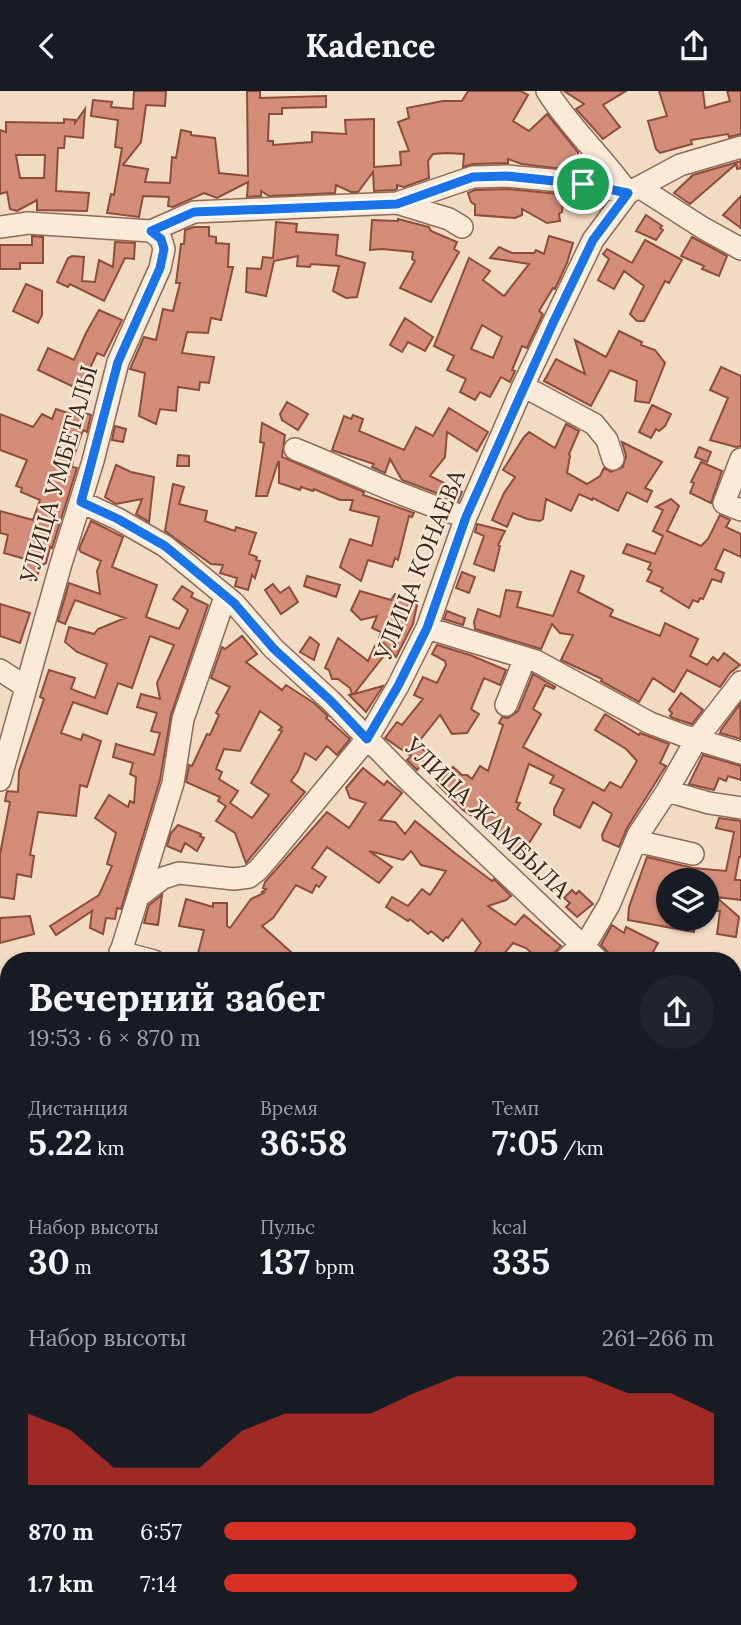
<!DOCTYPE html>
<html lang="ru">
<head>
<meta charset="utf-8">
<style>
  :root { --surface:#171b24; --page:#20242c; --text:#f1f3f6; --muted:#9ea1a6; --accent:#d93025 }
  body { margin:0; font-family:Lora,serif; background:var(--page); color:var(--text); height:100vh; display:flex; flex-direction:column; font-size:26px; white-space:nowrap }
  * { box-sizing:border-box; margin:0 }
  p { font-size:23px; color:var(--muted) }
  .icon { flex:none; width:38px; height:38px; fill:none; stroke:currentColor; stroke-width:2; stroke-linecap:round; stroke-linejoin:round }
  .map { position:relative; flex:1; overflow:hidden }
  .side { position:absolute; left:0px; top:861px; width:742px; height:674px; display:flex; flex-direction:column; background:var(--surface); border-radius:28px 28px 0 0; box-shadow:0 2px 5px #0004 }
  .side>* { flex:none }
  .fabs { position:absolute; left:656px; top:777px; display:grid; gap:14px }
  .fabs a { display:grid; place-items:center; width:63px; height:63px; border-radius:50%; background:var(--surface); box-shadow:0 2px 5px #0004; font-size:35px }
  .pin { position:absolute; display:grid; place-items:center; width:60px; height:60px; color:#fff; margin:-30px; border:4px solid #fff; border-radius:50%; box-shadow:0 2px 7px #0007 }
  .round { display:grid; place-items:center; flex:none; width:74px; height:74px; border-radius:37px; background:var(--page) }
  .headline { display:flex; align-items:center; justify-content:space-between; height:119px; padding:0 28px }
  h1 { font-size:38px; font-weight:700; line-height:52px }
  .figures { display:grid; grid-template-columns:repeat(3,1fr); gap:10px; height:119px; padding:7px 28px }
  .figures div { display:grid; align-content:center }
  .figures b { font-size:35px; font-weight:700 }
  .figures small { font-size:19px; font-weight:400 }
  .figures p { font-size:19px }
  .chart { height:196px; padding:14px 28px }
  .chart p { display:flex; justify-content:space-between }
  .chart svg { width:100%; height:126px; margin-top:7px; fill:var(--accent); opacity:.7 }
  ul { padding:0 28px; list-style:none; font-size:23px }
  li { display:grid; grid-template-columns:112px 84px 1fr; align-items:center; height:52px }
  li i { height:18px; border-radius:9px; background:var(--accent) }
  header { display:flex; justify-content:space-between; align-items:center; height:91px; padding:0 28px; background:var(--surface); font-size:32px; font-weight:700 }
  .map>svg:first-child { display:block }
  .building { fill:#d28c77; stroke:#8e4d3c; stroke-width:2; fill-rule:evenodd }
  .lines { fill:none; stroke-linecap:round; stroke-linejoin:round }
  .minor-casing { stroke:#8d6b58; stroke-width:24 }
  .minor { stroke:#fbead8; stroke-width:21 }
  .route-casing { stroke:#fff; stroke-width:14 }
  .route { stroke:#1a73e8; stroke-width:9 }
  .labels { text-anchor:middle; stroke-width:5; stroke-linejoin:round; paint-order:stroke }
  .street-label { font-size:24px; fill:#3c271e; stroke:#f8e7d4 }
</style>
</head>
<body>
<header><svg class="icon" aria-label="back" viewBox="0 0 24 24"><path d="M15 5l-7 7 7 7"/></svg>Kadence<svg class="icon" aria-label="share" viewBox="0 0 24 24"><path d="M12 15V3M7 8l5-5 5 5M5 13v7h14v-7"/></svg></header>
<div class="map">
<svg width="741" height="1534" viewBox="0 0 741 1534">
  <rect width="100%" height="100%" fill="#f1dbc3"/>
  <path class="building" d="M134 0H166L165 15 146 14 141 51 123 74 148 78 145 91 170 92 172 66 176 67 181 39 191 41V44L215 47 219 82 248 85 247 0H260V7L326 5V16L282 17V23H269L268 50H273V54L312 51V41L346 43 345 29 374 28V76L401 74 400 61 409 60 398 31 409 27 407 17 443 10H462L468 0H521L528 4 513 30 529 40 547 23 578 61V80L522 73 508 68V72L473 73 463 76 464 63 447 62 433 63 428 70 429 87 404 96 397 94V98L395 99 374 100 373 81 358 101H351L336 94 335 102 269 105 261 100V105L247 106 248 91 217 107 204 102 173 116 168 115 169 106 143 105 139 126 107 122 111 103 114 104 122 57 115 56 118 29 91 25 93 9 112 11 111 16 133 18Z
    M564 0H626L603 14 620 36 603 48 576 18 584 13Z
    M659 0H703L705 17 730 10 727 0H741V43L729 46 728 43 691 49 692 53 660 62 656 58 648 30 667 25Z
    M85 18 83 47 65 45 64 57H58L56 100 89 102 87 120 37 119V109L17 120 10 118 7 101 0 103V39L6 41V31L64 32V28L75 29V32ZM16 64H45L44 87H20Z
    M741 70V77L737 78 736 73 690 113 674 102 693 84Z
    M507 98 559 103 592 109 591 113 563 109 562 121 559 123 560 130 547 132 522 118V124L515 127 475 124V114L471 111 468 102 475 99Z
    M741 105V137L723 124Z
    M646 124 662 135 660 137 663 139 656 149 636 140Z
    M398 128 429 136 431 140 457 151 454 158 459 161 431 211 400 197 415 170 412 168 413 161 382 158 370 159 372 129 398 130Z
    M276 131 297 133 296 141 338 144 336 164 365 172 357 206 346 207 333 200 339 175 311 173 310 176 297 175 298 165 274 170 266 205 246 201 247 177 261 178 263 166 273 167Z
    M194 136H209V145L216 146V152L229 153 228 176H233L221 229 211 227 208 242 187 241 182 262 214 266 209 292 200 291 199 299 178 296 176 320 160 318 156 333 139 325 145 282 130 278 144 246 156 249 163 218 173 220 180 192H176L181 153H184L185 139Z
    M32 145 43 146V172H20V178H0V154H32Z
    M549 145 573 152 567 172 555 198 553 197 539 220 543 223 527 257 522 255 512 279 515 280 510 291 501 286 490 306 480 301 475 309 460 301 466 288 447 279 454 265 434 255 469 167 490 180 483 189 504 205 529 173 490 167 499 156 512 162H534L536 159 544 163ZM482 234 502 246 493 267 471 258Z
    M692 146 727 165 719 185 702 178 704 175 681 165Z
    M645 149 682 169 669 192 665 190 644 230H637L630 223 644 195 624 180 614 198 598 189 609 168 603 163 607 158 632 172Z
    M115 151 135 152 134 168 125 167 104 210 70 193 68 196 57 191 68 167 72 165 84 166 82 190 95 191 99 169 113 176Z
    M26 193 42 200V224L38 232 13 220Z
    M99 219 122 229 104 265 97 262 80 299 38 279 48 257 74 269 86 242Z
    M405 227 433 246 425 260 408 251 402 261 390 254Z
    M619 240 642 251 641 254 655 259 665 272 649 312 635 310 637 290 610 279 591 315 544 290 556 268 585 283 575 249 606 266Z
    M721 276 741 285V355L736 356 710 349 728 307 710 299Z
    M287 311 308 323 298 339 282 329 280 323Z
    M652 314 671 323 665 335 659 340 656 338 651 347 639 341Z
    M449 317 488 341 477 360 447 341 445 366 430 385 462 401 458 410 402 389 390 368 385 382 372 376 374 373 332 359 344 325 351 328 353 324 363 328 359 340 404 359 416 336 433 345Z
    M56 318 83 327 85 322 91 324 87 341 83 339 73 368 72 376 77 377 52 457 50 456 46 472 40 475 36 490 20 486 25 468 4 462 8 444 0 442V420L33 429 40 409 21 401 22 397 16 395 27 369 0 359V323L33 336 42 323 52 328Z
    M262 332 285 344 282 366 364 401 363 404 414 422 412 426 409 425 398 469 395 467 392 476 368 469 361 490 340 476 350 448 372 455 379 426 350 419 353 409H340L314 398 313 400 301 396 300 399 279 392V371H278L267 405H256L264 352 260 351Z
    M566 333 579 340 569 363 570 365 567 382 587 393 600 385 604 377 611 381 623 376 626 365 622 351 662 371 645 397 652 400 647 411 627 401 618 420 593 407 592 409 579 403 571 420 546 408 543 428 540 430 527 428 513 422 507 436 492 429 504 402 515 386 503 379 524 346 529 341 555 357Z
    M115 335 126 338 123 351 112 349Z
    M699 356 711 361 707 371 695 366Z
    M178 364 189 365V375H177Z
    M701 371 722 380 711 412 690 402 694 392 691 391Z
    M116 374 131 381 154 386 149 431 136 423 142 408 116 413 105 406Z
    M173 393 184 396 179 413 207 420 205 430 235 440 236 436 256 442 249 463 257 466 256 469 260 470 255 487 252 484 248 499 235 495 237 487 220 482 223 474 211 473 165 440Z
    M671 408 679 415 667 440 701 455 708 448 720 424 730 429 726 436 741 443V466L724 458 715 478 724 482 721 491 712 488 703 508 700 507 698 511 693 509 689 517 661 500 663 497 647 490 652 480 648 478 651 472 623 462 627 453 655 463 663 445 653 440 663 419 656 416Z
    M91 430 123 446 112 476 157 494 146 526 179 538 188 519 173 508 182 495 193 502 191 506 208 514 171 624 160 689 121 818 117 817 115 828 106 827 103 843 90 837 92 820 56 844 50 835 99 804 112 775 107 773 116 742 95 727 109 704 128 716 130 710 134 712 136 686 130 683 133 672 113 666 116 653 154 664 160 642 151 640 157 622 137 616 141 603 160 608 157 592 174 554 150 545 132 597 118 592 107 623 73 611 61 642 81 649 83 643 101 650 87 696 80 694 76 725 38 721 30 764 34 765 31 786 17 783 14 808 0 806V763L10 711 5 710 7 700 18 701 19 680 44 608 40 606 49 579 75 587 71 598 95 607 107 573 77 561 65 551 69 536 94 543 98 538 125 527 75 509 65 533 58 530 69 492 100 503 97 480 101 470 81 461 79 458Z
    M477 433 505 440 498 454 500 455 494 480 474 473 484 445 475 441Z
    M571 480 584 485 578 501 613 519 610 525 660 545 665 532 698 548 690 565 707 574 713 566 718 570 724 562 740 574 730 582 720 596 687 579 674 601 653 587 639 611 601 590 602 588 561 569 573 544 560 542 552 533 541 558 475 538 474 531 478 518 500 526 506 499 521 501 517 516 553 525Z
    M462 481 475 486 469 502 456 497Z
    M307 485 340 494 336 506 304 495Z
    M273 493 280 502 289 496 298 511 281 523 265 499Z
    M360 500 391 509 395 503 417 514 413 533 396 566 379 547 381 541 372 537 377 525 361 529 351 519Z
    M0 513 30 522 20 552 0 545Z
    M447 520 465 527 463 534 444 528Z
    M242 545 257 563 246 571 282 599 286 594 314 612 328 625 326 627 350 648 337 664 327 655 316 669 305 662 298 680 291 690 305 701 246 772 235 742 216 730 226 715 218 710 220 706 186 691 189 674 192 675 207 643 210 644 219 624 216 622 230 596 211 587 222 556 225 558ZM260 620 282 636 279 639 282 640 251 692 269 704 252 727 230 712 238 700 219 688 222 681 216 678 224 658 240 660Z
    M310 546 319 553 314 569 300 561Z
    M338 547 368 570 375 555 386 562 354 603 383 595 366 621 349 604 352 603 350 597 338 588H332L329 579 325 577Z
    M437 554 470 564 506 579 500 594 484 587 471 618 479 623 467 642 452 643 440 624 417 653 430 664 417 679 407 669 411 665 385 647 397 631 402 634 423 608 414 604 423 586 437 592 446 574 445 570 432 563Z
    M533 583 555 596 554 598 545 594 533 618 541 623 523 656 604 700 610 691 621 697 637 670 626 658 595 639 605 623 639 644 640 642 669 653 660 672 666 675 627 737 619 756 603 749 602 744 612 723 593 711 580 737 554 724V718L564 698 550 692 554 685 529 673 516 711 520 712 517 718 541 733 519 768 511 763 510 758 515 749 487 736 463 719 437 693 453 676 462 684H467L472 688 480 675 488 680 503 634 499 632 502 626 508 627 518 620Z
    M681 602 703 619 692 633 673 627 670 625 672 622 669 619Z
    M740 613 741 648 720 642 721 639Z
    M703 664 741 675V689L728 685 726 690 719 687 714 699 689 693Z
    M363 677 384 694 387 690 402 702 380 729 395 731 405 743 415 730 456 763 492 790 494 788 511 805 506 809 488 815 515 834 524 824 561 855 555 861 551 870H541L526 857 513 852 498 870 490 864 485 870H469L481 852 462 828 448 847 446 846 443 850 431 840 428 843 410 828 408 830 386 816 392 806 408 815 422 798 430 804 446 780 421 774 411 760 403 769 369 760 392 776 379 792 327 756 312 777 326 786 319 796 316 794 312 802 296 794 273 827 262 835 301 870H196L204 839 179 835 186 808 213 816V812H227V835L230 837 251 808 264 802 262 801 266 798 263 797 265 791 327 721 349 737 366 712 350 707 346 697Z
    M719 727 741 730V766H739L735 789H741V809L716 806 739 826 736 846 717 843 720 820 707 819V789H668V828H696L694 841 628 829 629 816 647 766 693 777 726 780 734 741 716 737Z
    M178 734 201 743 200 745 204 747 197 760 185 752 181 761 167 755 171 742Z
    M572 799 576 803 579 800 593 813 577 826 566 816 570 812 564 807Z
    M162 804 158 834 144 832 149 814Z
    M30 825 34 843 0 852V827Z
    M612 834 624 842 626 836 658 852 648 870H612L608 861 601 854Z"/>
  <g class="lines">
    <g class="minor-casing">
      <path id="minor" d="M547 0C570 37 603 66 628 102
        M639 96 703 137 741 158
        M397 112 449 128 462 136
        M0 136 28 132 151 140 194 121 397 112 473 86 507 85 561 90 628 102
        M523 295 594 333 607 349 613 368
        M295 358C352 381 407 408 466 426
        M741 368 724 412 741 419
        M81 411 118 428 165 455 234 512 274 558 331 610 409 690 599 870
        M427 537 536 570 650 632 682 644 741 662
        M0 579 26 596
        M506 614 525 567
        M0 689 60 476 93 370 118 271 160 177 164 158 161 148 151 140
        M667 700 709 712 741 717
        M636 750 693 763
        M138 806 173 692 183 628 225 506
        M120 861 154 870
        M118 870 138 806 163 787 179 782 234 788 249 786 258 779 275 759 367 648 398 595 427 537 466 426 523 295 593 149 628 102 680 74 741 56
        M564 870 590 846 609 814 638 744 667 700 696 649 741 591
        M733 946 741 949
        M0 947 9 952
        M733 1188 741 1168
        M0 1196 9 1193
        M733 1424 741 1411
        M0 1453 9 1459
        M733 1523 741 1530
        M52 1526 63 1534
        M169 1526 183 1534
        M16 1534 18 1526
        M150 1534 156 1526
        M529 1534 533 1526
        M696 1534 699 1526"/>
    </g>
    <use href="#minor" class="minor"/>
  </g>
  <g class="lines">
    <g class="route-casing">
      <path id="route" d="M507 85 583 93 628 102 593 149 553 232 466 426 427 537 398 595 367 648 331 610 274 558 234 512 165 455 118 428 81 411 118 271 160 177 164 158 161 148 151 140 194 121 397 113 473 86Z"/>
    </g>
    <use href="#route" class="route"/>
  </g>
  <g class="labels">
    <g class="street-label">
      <text transform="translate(59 383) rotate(-74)" y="8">УЛИЦА УМБЕТАЛЫ</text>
      <text transform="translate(420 474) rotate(-68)" y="8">УЛИЦА КОНАЕВА</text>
      <text transform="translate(487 727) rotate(44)" y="8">УЛИЦА ЖАМБЫЛА</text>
    </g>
  </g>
</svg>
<div class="fabs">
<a><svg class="icon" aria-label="layers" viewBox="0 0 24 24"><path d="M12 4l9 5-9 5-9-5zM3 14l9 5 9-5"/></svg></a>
</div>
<div class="pin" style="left:583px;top:93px;background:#1e9e55"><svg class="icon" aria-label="arrive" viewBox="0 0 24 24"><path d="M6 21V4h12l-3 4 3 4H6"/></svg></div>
<section class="side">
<div class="headline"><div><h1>Вечерний забег</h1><p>19:53 · 6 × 870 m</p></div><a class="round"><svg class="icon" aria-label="share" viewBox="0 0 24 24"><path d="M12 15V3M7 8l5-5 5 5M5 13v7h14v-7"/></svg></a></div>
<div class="figures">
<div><p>Дистанция</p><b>5.22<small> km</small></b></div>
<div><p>Время</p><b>36:58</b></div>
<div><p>Темп</p><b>7:05<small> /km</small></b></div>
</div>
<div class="figures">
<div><p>Набор высоты</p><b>30<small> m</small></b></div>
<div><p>Пульс</p><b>137<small> bpm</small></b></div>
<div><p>kcal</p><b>335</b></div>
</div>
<div class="chart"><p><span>Набор высоты</span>261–266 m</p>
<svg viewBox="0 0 160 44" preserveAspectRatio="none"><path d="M0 44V19L10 25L20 38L30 38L40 38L50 25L60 19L70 19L80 19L90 12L100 6L110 6L120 6L130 6L140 12L150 12L160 19V44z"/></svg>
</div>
<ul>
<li><b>870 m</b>6:57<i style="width:84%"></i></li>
<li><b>1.7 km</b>7:14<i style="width:72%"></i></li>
</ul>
</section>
</div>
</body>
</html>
